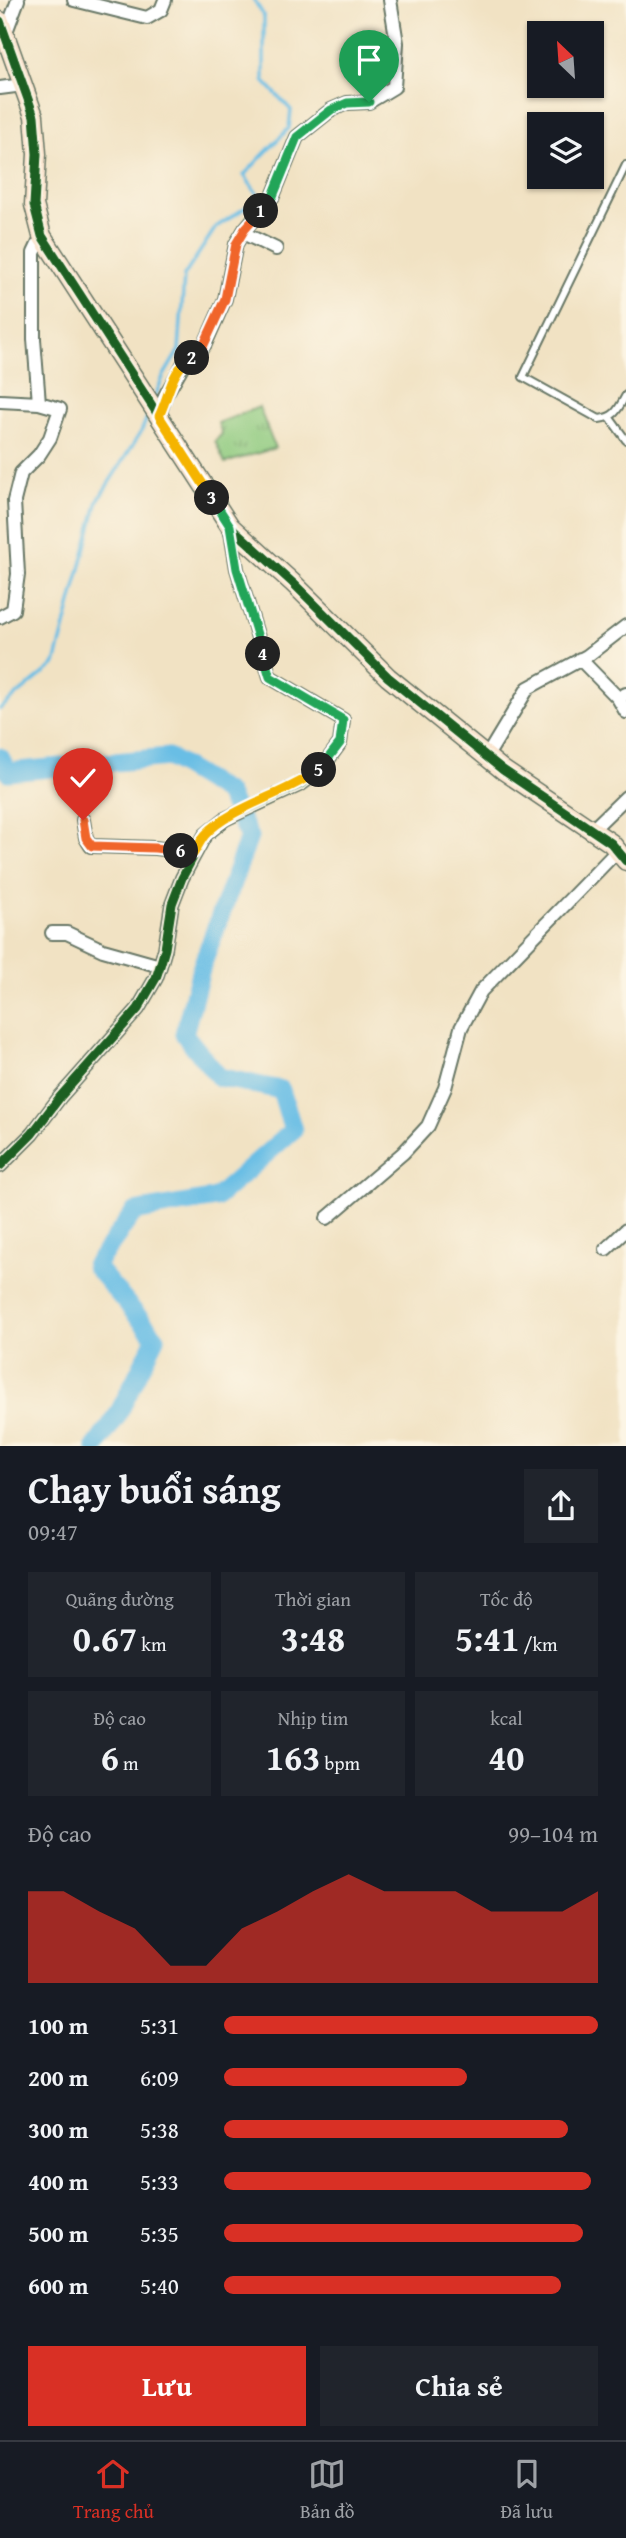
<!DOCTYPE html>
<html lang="vi">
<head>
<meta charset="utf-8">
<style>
  :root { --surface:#171b24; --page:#20242c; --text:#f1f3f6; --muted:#9ea1a6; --line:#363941; --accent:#d93025 }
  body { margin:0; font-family:"Gentium Book Plus",serif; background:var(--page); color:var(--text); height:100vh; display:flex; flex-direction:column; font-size:26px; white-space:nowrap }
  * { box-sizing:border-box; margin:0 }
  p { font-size:23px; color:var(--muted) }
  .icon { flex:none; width:38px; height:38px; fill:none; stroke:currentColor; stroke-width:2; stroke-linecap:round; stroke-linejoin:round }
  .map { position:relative; height:1446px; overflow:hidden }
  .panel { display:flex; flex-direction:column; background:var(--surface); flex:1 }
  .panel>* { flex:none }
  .needle { width:46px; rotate:335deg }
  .fabs { position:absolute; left:527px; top:21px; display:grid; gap:14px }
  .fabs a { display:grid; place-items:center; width:77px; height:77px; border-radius:0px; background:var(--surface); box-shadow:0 2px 5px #0004; font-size:35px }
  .pin { position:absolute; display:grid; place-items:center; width:60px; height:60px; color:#fff; margin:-72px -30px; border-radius:50% 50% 50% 0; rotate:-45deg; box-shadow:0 0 7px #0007 }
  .pin .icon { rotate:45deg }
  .km { position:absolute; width:35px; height:35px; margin:-18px; border-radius:50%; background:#222; color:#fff; font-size:19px; line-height:35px; text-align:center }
  .round { display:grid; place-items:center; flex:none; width:74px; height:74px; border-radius:0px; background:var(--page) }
  .head { display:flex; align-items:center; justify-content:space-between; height:119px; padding:0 28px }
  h1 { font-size:38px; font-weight:700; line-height:52px }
  .figures { display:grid; grid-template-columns:repeat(3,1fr); gap:10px; height:119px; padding:7px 28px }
  .figures div { display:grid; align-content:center; border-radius:0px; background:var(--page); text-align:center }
  .figures b { font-size:35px; font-weight:700 }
  .figures small { font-size:19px; font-weight:400 }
  .figures p { font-size:19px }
  .chart { height:196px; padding:14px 28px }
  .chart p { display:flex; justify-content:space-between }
  .chart svg { width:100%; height:126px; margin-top:7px; fill:var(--accent); opacity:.7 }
  .primary-button { display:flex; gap:14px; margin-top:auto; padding:14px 28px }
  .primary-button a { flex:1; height:80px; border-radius:0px; background:var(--accent); color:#fff; font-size:28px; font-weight:700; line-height:80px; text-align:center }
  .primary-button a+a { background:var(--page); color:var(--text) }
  ul { padding:0 28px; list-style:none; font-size:23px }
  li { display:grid; grid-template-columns:112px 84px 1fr; align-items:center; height:52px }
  li i { height:18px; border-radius:9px; background:var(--accent) }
  .tab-bar { display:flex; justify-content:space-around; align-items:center; height:98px; border-top:2px solid var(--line); background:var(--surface); font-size:19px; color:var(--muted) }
  .tab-bar a { display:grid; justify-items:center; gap:4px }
  .tab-bar .current { color:var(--accent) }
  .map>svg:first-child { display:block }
  .grass { fill:url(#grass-tufts); stroke:#57845a; stroke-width:2 }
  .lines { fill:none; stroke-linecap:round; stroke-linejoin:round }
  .stream { stroke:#69bee5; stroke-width:3.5 }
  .river { stroke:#69bee5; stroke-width:19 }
  .lane-casing { stroke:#687766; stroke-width:10 }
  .street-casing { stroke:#687766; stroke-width:16 }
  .secondary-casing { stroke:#687766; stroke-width:21 }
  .lane { stroke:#fff; stroke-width:6 }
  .street { stroke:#fff; stroke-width:12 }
  .secondary { stroke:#fbe5cf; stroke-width:18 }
  .cycleway-casing { stroke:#fcf5e5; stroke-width:13 }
  .cycleway { stroke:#1b5e20; stroke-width:9 }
  .split-1-casing { stroke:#fff; stroke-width:14 }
  .split-2-casing { stroke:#fff; stroke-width:14 }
  .split-3-casing { stroke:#fff; stroke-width:14 }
  .split-4-casing { stroke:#fff; stroke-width:14 }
  .split-5-casing { stroke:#fff; stroke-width:14 }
  .split-6-casing { stroke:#fff; stroke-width:14 }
  .split-7-casing { stroke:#fff; stroke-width:14 }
  .split-1 { stroke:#22a559; stroke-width:9 }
  .split-2 { stroke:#f0652b; stroke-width:9 }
  .split-3 { stroke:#f5b400; stroke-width:9 }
  .split-4 { stroke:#22a559; stroke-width:9 }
  .split-5 { stroke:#22a559; stroke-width:9 }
  .split-6 { stroke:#f5b400; stroke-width:9 }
  .split-7 { stroke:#f0652b; stroke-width:9 }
</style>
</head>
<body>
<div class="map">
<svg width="626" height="1446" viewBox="0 0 626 1446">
  <defs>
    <pattern id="grass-tufts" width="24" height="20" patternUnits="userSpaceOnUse" patternTransform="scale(1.75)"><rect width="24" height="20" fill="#8fca7f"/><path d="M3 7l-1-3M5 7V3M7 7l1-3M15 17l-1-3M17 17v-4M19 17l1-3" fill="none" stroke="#74a569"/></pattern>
  </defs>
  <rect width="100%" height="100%" fill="#fcf5e5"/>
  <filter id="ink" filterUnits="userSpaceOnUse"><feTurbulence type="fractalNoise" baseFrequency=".0143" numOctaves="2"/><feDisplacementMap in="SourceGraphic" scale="14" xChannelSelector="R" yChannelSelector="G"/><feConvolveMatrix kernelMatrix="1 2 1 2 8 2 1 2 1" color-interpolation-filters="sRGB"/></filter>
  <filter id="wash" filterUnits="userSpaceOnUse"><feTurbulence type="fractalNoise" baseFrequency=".00686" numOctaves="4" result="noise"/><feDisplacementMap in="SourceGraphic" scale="28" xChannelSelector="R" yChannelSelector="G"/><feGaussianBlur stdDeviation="1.57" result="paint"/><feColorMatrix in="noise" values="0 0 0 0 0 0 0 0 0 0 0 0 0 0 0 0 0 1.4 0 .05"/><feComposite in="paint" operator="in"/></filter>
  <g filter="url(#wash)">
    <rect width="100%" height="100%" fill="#f1e2c3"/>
    <path class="grass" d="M259 407 275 448 225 463 215 441 222 434 218 423Z"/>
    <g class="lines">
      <path class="stream" d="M154 399 163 377 179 350 184 276 216 227 260 198 244 175 289 128 291 110 264 81V16L254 0
        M0 709 55 664 98 500 141 432 149 413"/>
      <path class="river" d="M0 757 8 772 168 757 227 793 249 837 202 966 184 1034 219 1077 281 1090 293 1130 216 1198 134 1212 95 1266 156 1338 117 1416 96 1446"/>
    </g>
  </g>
  <g filter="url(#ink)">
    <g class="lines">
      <g class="lane-casing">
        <path id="lane" d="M626 165 523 377 599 419C616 417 618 409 626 395
          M610 418 626 440"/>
      </g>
      <g class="street-casing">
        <path id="street" d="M74 0 147 18 161 10 165 0
          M6 32 18 0
          M0 88 23 85
          M243 233 276 249
          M0 401 39 403 60 409 50 438 39 455 21 473 14 501 18 574 13 610 0 617
          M39 403 34 339V253L42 236
          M159 416 165 396 184 363 196 356 205 344 225 299 236 244 245 229 273 196 297 137 331 110 347 103 369 102 394 87 397 43 390 0
          M580 659 618 698 626 694
          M618 698 626 712
          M487 756 528 688 587 656 626 626
          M83 820 86 838 91 846 155 848 194 853
          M592 830 626 797
          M52 933H67L103 950 160 966
          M0 1166 32 1134 60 1097 138 1009 156 978 160 966 165 949 172 904 182 878 205 835 225 819 301 784 321 769 340 743 343 720 270 677 237 569 230 526
          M327 1218 403 1153 428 1126 445 1088 461 1028 481 991 617 851
          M606 1249 626 1230"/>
      </g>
      <g class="secondary-casing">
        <path id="secondary" d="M0 21 34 116 37 154 34 205 42 236 230 526 294 584 388 677 503 770 611 843 626 861"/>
      </g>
      <use href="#lane" class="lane"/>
      <use href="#street" class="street"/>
      <use href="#secondary" class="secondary"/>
      <g class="cycleway-casing">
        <path id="cycleway" d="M0 21 34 116 37 154 34 205 42 236 230 526 294 584 388 677 503 770 611 843 626 861
          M0 1166 32 1134 60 1097 138 1009 156 978 160 966 165 949 172 904 182 878 205 835 225 819 301 784 321 769 340 743 343 720 270 677 237 569 230 526"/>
      </g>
      <use href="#cycleway" class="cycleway"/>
    </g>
  </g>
  <g class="lines" filter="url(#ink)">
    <g class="split-1-casing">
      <path id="split-1" d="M261 211 273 196 297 137 331 110 347 103 369 102"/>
    </g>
    <g class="split-2-casing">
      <path id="split-2" d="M192 358 201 351 225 299 236 244 245 229 261 211"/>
    </g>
    <g class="split-3-casing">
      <path id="split-3" d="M192 358C171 368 169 397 159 416L212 498"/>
    </g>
    <g class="split-4-casing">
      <path id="split-4" d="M212 498 230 526 237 569 263 654"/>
    </g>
    <g class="split-5-casing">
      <path id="split-5" d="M263 654 270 677 343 720 340 743 319 770"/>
    </g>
    <g class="split-6-casing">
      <path id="split-6" d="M181 851 194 853C197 848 201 840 205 835 230 807 287 794 319 770"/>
    </g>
    <g class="split-7-casing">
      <path id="split-7" d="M83 820 86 838 92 846 155 848 181 851"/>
    </g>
    <use href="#split-1" class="split-1"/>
    <use href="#split-2" class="split-2"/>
    <use href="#split-3" class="split-3"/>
    <use href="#split-4" class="split-4"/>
    <use href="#split-5" class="split-5"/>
    <use href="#split-6" class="split-6"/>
    <use href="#split-7" class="split-7"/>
  </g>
</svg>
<div class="fabs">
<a><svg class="needle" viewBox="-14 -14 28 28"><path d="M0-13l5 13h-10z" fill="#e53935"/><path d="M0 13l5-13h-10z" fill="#9ea1a6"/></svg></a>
<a><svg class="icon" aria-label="layers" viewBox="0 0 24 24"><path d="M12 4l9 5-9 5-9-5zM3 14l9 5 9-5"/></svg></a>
</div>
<div class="pin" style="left:369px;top:102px;background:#1e9e55"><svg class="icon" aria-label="arrive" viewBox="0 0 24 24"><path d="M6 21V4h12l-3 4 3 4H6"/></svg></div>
<div class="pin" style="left:83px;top:820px;background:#d93025"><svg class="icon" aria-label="check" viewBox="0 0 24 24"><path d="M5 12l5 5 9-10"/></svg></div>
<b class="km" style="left:261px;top:211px">1</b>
<b class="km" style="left:192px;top:358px">2</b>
<b class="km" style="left:212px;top:498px">3</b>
<b class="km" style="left:263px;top:654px">4</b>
<b class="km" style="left:319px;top:770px">5</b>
<b class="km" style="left:181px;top:851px">6</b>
</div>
<section class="panel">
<div class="head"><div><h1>Chạy buổi sáng</h1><p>09:47</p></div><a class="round"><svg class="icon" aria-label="share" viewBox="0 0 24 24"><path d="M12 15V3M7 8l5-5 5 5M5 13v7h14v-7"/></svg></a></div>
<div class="figures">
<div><p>Quãng đường</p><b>0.67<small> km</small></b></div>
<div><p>Thời gian</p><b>3:48</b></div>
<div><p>Tốc độ</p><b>5:41<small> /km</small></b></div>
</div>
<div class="figures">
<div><p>Độ cao</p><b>6<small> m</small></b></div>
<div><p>Nhịp tim</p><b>163<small> bpm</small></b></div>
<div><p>kcal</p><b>40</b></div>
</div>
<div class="chart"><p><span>Độ cao</span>99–104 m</p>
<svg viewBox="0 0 160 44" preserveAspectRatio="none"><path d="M0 44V12L10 12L20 19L30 25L40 38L50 38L60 25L70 19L80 12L90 6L100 12L110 12L120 12L130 19L140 19L150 19L160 12V44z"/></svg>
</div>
<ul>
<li><b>100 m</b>5:31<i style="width:100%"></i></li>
<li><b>200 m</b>6:09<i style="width:65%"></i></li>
<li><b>300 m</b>5:38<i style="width:92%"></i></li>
<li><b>400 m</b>5:33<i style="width:98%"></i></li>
<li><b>500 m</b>5:35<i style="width:96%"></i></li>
<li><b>600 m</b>5:40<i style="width:90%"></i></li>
</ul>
<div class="primary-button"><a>Lưu</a><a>Chia sẻ</a></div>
</section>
<nav class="tab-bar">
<a class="current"><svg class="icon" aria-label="home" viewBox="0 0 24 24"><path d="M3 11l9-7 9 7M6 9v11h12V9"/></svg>Trang chủ</a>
<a><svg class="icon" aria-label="map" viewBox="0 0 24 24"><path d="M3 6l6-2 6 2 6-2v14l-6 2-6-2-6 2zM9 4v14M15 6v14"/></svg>Bản đồ</a>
<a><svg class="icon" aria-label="saved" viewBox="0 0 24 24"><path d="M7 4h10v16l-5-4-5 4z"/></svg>Đã lưu</a>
</nav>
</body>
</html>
